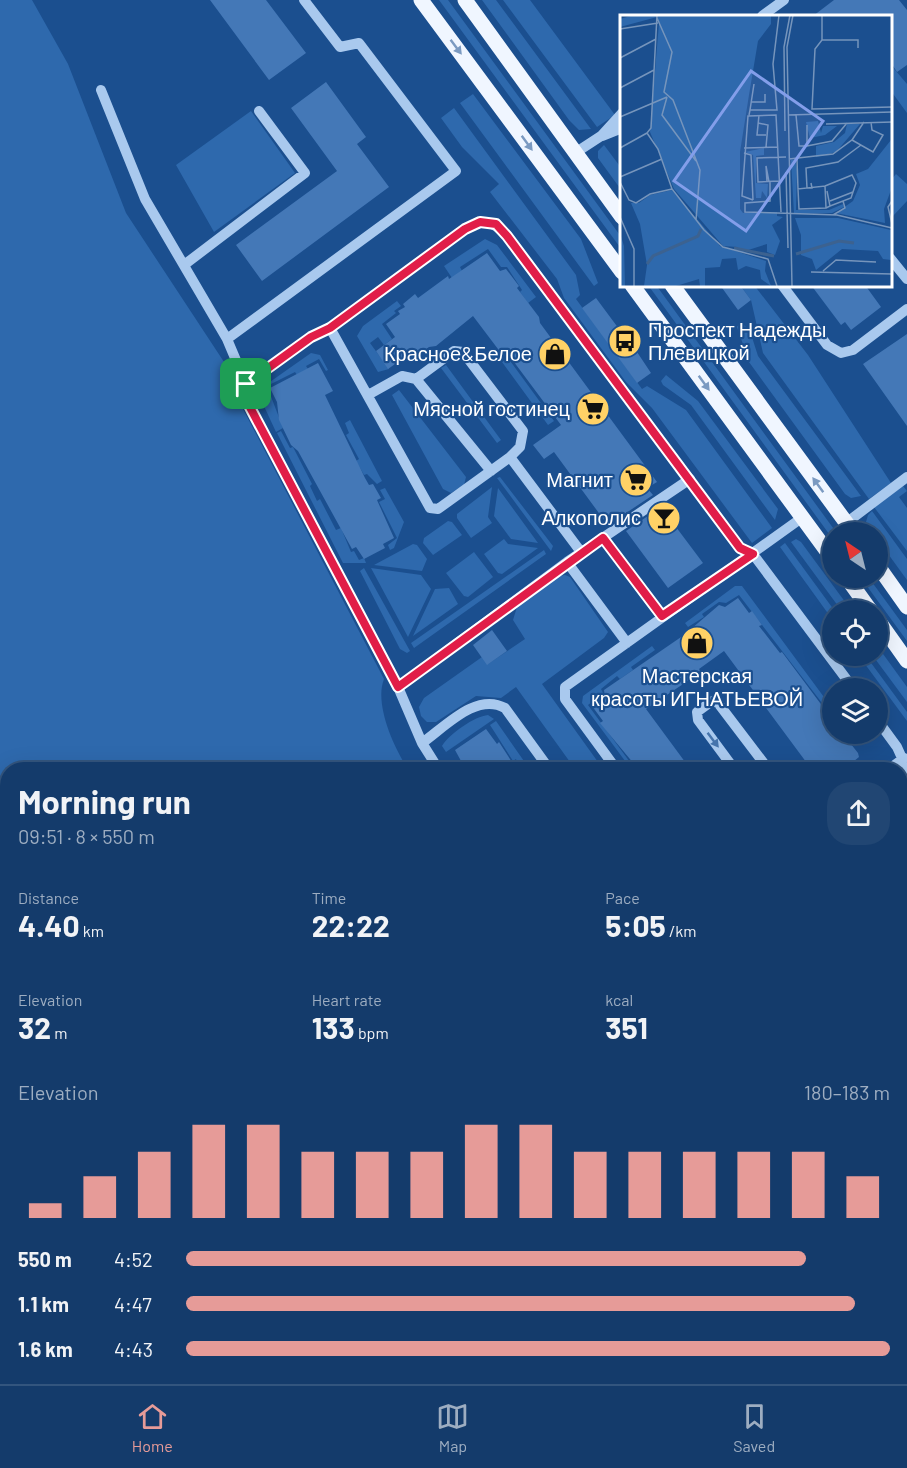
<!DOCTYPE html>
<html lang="en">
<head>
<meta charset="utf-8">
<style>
  :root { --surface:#143b6b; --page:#214673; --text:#f1f3f6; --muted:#9dadc1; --line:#33557e; --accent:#e69b98 }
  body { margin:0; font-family:Barlow,sans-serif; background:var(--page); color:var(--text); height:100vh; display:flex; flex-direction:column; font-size:22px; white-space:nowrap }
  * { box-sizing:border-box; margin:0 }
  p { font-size:20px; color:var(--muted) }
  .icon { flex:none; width:33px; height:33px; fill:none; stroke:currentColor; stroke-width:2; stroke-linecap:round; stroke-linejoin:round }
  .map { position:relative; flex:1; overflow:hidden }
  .side { position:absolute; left:0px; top:762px; width:908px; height:622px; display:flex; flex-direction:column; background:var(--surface); border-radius:24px 24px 0 0; box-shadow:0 6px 24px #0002,0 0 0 2px var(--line) }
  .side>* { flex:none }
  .needle { width:39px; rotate:325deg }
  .fabs { position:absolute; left:822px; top:522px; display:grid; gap:12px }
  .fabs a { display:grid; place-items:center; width:66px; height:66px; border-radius:50%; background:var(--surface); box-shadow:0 6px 24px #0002,0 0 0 2px var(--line); font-size:30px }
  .pin { position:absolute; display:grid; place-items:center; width:51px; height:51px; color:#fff; margin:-26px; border-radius:12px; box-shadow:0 3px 9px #0006 }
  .round { display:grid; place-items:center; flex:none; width:63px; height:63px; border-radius:24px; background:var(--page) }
  .summary { display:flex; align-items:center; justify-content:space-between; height:102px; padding:0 18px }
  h1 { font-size:33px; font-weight:700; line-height:45px }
  .metrics { display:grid; grid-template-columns:repeat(3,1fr); gap:9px; height:102px; padding:6px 18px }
  .metrics div { display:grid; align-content:center }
  .metrics b { font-size:30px; font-weight:700 }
  .metrics small { font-size:16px; font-weight:400 }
  .metrics p { font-size:16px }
  .chart { height:168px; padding:12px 18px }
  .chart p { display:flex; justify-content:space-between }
  .chart svg { width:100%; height:108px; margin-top:6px; stroke:var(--accent); stroke-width:6 }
  ul { padding:0 18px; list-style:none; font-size:20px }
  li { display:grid; grid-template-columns:96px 72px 1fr; align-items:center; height:45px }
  li i { height:15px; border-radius:8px; background:var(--accent) }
  .tab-bar { display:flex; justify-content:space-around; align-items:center; height:84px; border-top:2px solid var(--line); background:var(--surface); font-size:16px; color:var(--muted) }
  .tab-bar a { display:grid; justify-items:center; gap:3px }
  .tab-bar .selected { color:var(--accent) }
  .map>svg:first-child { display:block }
  .green { fill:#2e69ad }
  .building { fill:#4478b7 }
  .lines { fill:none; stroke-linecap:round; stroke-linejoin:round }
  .minor { stroke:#a9c9ee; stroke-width:10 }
  .major { stroke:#f0f6ff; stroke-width:15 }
  .oneway { fill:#7b9ac1 }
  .oneway2 { fill:#4674ac }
  .route-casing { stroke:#fff; stroke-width:12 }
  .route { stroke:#e11d48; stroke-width:8 }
  .labels { text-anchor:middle; stroke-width:4.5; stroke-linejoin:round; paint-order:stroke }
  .poi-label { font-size:20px; fill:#fff; stroke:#1b4f8f; text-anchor:end }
  .inset-river { fill:none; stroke:#3c6290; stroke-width:3 }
  .inset-road { fill:none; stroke:#7695bc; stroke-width:1.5 }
  .view { fill:#839eea; fill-opacity:0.15; stroke:#839eea; stroke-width:3 }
  .inset-edge { fill:none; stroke:#fff; stroke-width:3 }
</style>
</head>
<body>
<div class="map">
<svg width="907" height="1384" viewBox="0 0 907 1384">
  <rect width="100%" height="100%" fill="#1b4f8f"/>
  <path class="green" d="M0 0H32L68 64 126 213 226 365 232 388 384 679C374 704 394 748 408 769L8 770V1377H900V1156L907 1150V1384H0Z
    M439 0H448L622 238V250Z
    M482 0H496L591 129 579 130 569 120Z
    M503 0H530L615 115 597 127Z
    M890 64 907 84V113L891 91Z
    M473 94 581 239 598 283 594 286 460 103Z
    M454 108 576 275 580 295 576 299 642 389 647 386 686 410 772 528 752 543 652 408 626 382 564 298 557 279 490 192 499 184 462 147 441 118Z
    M251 111 295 173 214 232 176 165Z
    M604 145 622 169V191L598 158V151Z
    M896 174 907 184V201L893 216 891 180Z
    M485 239 497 245 536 297 528 303 520 292 522 290 507 267H501L488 249 460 267 462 271 452 278 444 266Z
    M648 285H656L836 532H832V538Z
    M740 285H754L808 355 891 483 869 499 763 353 751 300Z
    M397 301 401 306 394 311 396 313 382 324 392 339 384 345 378 337 370 343 389 369 378 372 357 336 363 326Z
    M739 324 744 325 750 331 758 356 861 496 851 498 845 494 749 362 737 327Z
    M311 353 320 355 328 370 326 371 319 359 306 366 308 369 297 375 295 372 267 386 283 428 276 432 257 391Z
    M508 358 554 421 548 425 502 362Z
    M446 365 501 440 497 443 441 368Z
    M666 375 698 401 778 509 775 520 691 405 663 385 661 381Z
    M399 390 466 477 464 485 451 493 443 489 392 395Z
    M350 420 382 481 377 484 367 474 364 475 356 461 359 459 346 435 349 433 345 423Z
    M281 431 290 448 293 447 312 484 310 486 317 501 320 499 336 530 341 528 351 552 354 551 359 560 364 558 366 563H343L277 433Z
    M500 477 553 546 551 551 497 478Z
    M903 486 907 491 899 497 907 508V551L874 507Z
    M492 487 488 517 492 523 471 538 457 518V514Z
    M385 488 404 522 394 548 390 550 388 545 397 538 379 502 385 499 380 490Z
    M498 488 538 543 511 539 494 516Z
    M872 511 907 559V580L878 540V532H872L866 522 868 515Z
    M448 521 452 522 462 535 433 555 423 543 424 538Z
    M504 539 508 544 538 548 502 574 498 573 484 554Z
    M796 539 801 542 851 610H841L791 542Z
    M785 543 834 610 832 619 780 547Z
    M413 544 417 545 427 559 422 571 374 565Z
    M544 550 546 554 414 648 411 643Z
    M474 552 493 577 468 597 464 596 446 573Z
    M364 568 410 651 407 653 400 649 360 571Z
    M371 568 421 575 431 589 408 637Z
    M565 575 570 577 608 632 604 638 542 684 603 769H575L516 687 501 698 476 696 436 722H427L421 716 419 707 424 698 482 657 488 664 525 639 513 620 517 607 559 576Z
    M861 578H869L907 630V641Z
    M735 586H742L832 708V716L739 595 726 603 719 602 702 614 704 617 688 627 685 623Z
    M449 588 458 604 413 636 435 589Z
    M652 646 655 650 631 667 633 670 620 679 617 676 601 689 603 693 588 705 635 769H631L582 703 583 696Z
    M878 647 907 687V702L873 656H878Z
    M859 656H866L907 712V721Z
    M488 715 494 719 446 752 442 746C449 734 475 716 488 715Z
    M496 721 526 764 519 768 516 759 513 761 490 725Z"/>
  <path class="building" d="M210 0H266L306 53 269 80Z
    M834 0H899L907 10V65L897 72 891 63V16H813Z
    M326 82 366 137 357 144 389 187 262 281 236 245 337 171 291 108Z
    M487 253 500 271 506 269 519 286 517 288 539 317 540 323 657 482 647 488 653 495 617 519 614 514 604 520 554 452 544 459 533 445 561 425 508 354 504 357 473 316 436 346 429 347 418 355 416 351 408 355 388 369 376 351 395 337 386 324 400 314 398 311 405 307 403 304 415 294 418 298 448 276 449 279Z
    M720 285H740L751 300 738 310Z
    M811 285H865L881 307 851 330 845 322 841 325Z
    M596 298 619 329 621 328 651 373 637 383 582 308Z
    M907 334V426L863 364Z
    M318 363 333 391 325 395 365 478 369 485 373 484 381 498 377 500 394 538 383 544 385 548 364 559 356 547 352 549 298 451 291 445 279 420 277 402 270 388Z
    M661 507 703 563 668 588 626 531Z
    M738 598 749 613 752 611 762 625 759 626 780 653 782 652 832 719V734H843L858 753 859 757 843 770H812L724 651 699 669 701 672 646 709 691 770H639L600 723 603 721 592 706 605 696 604 690 684 635 719 605 725 607Z
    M492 630 507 651 487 665 473 645Z
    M486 729 497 744 499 742 517 770H466L455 750Z"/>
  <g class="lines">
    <path class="minor" d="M762 16 784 0
      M101 90 145 199 227 339
      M602 136 622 128
      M575 153 601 136 622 113
      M890 258 907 279
      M184 265 305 173 259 111
      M782 285 827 345 841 353 853 350 907 309
      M330 328 430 508 438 509 510 457
      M416 379 491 471
      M246 384 227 339 456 171 359 43 340 47 304 0
      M368 395 402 376 416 379 454 351 463 352 523 431 520 447 510 457 581 552
      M846 523 907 477
      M603 538 662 617
      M567 562 627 643
      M398 687 567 562 690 479
      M878 721 897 747 907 769
      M422 743C445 727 476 692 505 708L550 770
      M439 770 422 743 398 687 243 394 246 384 311 337 330 328 465 229C485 219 492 220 507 236L740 548 753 554 853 688
      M617 770 565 699V687L803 517
      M735 770 698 720 697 712 712 701 718 703 769 770
      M888 770 904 758
      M900 944 907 954
      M900 1011 907 1006
      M0 1024 8 1025
      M0 1053 8 1056
      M900 1143 907 1137
      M312 1377 314 1384"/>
    <path class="major" d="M421 0 622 272
      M465 0 622 217
      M632 285 832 558
      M672 285 853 532
      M878 566 907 607
      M847 578 870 610
      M878 620 907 661"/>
  </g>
  <defs><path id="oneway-solid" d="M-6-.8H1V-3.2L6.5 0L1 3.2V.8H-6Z" transform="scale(1.5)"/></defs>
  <g class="oneway">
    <use href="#oneway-solid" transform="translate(456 47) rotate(53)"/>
    <use href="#oneway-solid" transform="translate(527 143) rotate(54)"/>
    <use href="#oneway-solid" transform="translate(704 383) rotate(54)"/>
    <use href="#oneway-solid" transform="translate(818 485) rotate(-126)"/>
  </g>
  <use class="oneway2" href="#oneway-solid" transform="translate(713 740) rotate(53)"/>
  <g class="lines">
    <g class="route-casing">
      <path id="route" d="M480 222 496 224 507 236 740 548 753 554 662 616 603 538 398 687 243 394 246 384 311 337 330 328 465 229Z"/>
    </g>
    <use href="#route" class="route"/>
  </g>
  <defs>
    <g id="bus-disc" transform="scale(1.725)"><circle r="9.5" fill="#ffd166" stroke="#1b4f8f"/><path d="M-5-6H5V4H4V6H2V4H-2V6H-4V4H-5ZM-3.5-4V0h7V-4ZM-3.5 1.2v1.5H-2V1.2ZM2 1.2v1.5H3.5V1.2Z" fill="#111"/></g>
    <g id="shop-disc" transform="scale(1.725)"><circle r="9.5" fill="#ffd166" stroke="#1b4f8f"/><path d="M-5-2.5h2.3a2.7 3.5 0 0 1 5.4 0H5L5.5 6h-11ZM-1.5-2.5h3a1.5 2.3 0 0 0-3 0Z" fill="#111"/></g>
    <g id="supermarket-disc" transform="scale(1.725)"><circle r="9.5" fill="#ffd166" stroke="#1b4f8f"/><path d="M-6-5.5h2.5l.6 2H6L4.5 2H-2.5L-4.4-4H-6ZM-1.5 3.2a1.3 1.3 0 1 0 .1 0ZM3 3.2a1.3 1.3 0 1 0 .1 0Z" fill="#111"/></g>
    <g id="bar-disc" transform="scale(1.725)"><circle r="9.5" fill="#ffd166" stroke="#1b4f8f"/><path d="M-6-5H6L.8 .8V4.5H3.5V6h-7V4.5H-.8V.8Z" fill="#111"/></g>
  </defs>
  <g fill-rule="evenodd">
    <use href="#bus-disc" x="625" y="341"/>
    <use href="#shop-disc" x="555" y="354"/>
    <use href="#supermarket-disc" x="593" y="409"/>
    <use href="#supermarket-disc" x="636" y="480"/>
    <use href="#bar-disc" x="664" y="518"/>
    <use href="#shop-disc" x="697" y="643"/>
  </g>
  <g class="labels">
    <g class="poi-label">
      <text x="648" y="337" text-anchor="start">Проспект Надежды<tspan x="648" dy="23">Плевицкой</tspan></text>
      <text x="532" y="361">Красное&amp;Белое</text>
      <text x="570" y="416">Мясной гостинец</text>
      <text x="613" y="487">Магнит</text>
      <text x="641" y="525">Алкополис</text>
      <text x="697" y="683" text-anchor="middle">Мастерская<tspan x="697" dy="23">красоты ИГНАТЬЕВОЙ</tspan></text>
    </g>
  </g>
  <g transform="translate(620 15)">
    <rect width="272" height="272" fill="#1b4f8f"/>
    <path d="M14 0H151V9L138 26 129 80 120 137V194L123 198 157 197V201L163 202 152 210 160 226 155 240 147 237V229L122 237 117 232 103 231 54 174 30 117 39 8 37 2 0 12V4ZM198 106 201 118 203 111H217L205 120 190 123 186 107ZM227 109H240L216 137 196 142V131L214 127 225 118ZM271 125V175L264 194 265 208 216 198 233 186 240 170 236 159 248 154ZM144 133V140L136 141V168L148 169 147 183 142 176 141 183H136L133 140 125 137ZM171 145H175L177 154 176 195H209L223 189 224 192 212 198 174 199ZM52 175 100 231 146 246 145 256 151 271 141 264 140 255 126 251 118 255 116 243 102 244 100 252 85 253V271H80L79 264 56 271H24L27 250 20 209 11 188H19L30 180ZM175 203H218L271 215V245L263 244 258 236 222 234 196 255 192 244 181 240V220ZM0 218 4 231 5 271H0Z" fill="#2e69ad"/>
    <path class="inset-river" d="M114 233 154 241M176 239 219 226 234 228M27 249 33 241 78 221 81 214"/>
    <path class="inset-road" d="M202 0V25L195 34 192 94 272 92M37 3 52 37 44 77 53 85 80 155 76 205M0 14 38 8M202 25H238V33M0 43 36 24M0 73 34 55M47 82 42 100 76 146M131 87H145V79M130 95 134 69M129 100 130 95H157L153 49 159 0M139 100 137 120H146M168 100 272 97M176 100 179 131H187V110M0 102 47 82M138 108 148 110 146 132M206 109 272 107M165 116 164 32 170 0M27 118 38 134 52 174 84 215 103 232 148 244 157 271M27 118 31 113 37 0M232 125 244 107M187 131 212 126 227 108M0 133 27 118M124 133 158 132M124 138 131 140 133 185M169 144 213 139 232 125 253 137 263 120 252 115 251 107M177 144 178 174 205 171 206 193 179 194 178 174M166 157 168 233M0 162 42 144M159 166 138 167 137 143 166 142M0 167 9 185 16 188 30 179 52 174M147 167 146 151 149 167M150 167V186L125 188V197L217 200 272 213M191 168 192 173H187L186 153 218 147 241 130M205 171 232 160 236 168 231 183 210 191M133 185 122 181 128 101 156 100 161 197M210 186 233 177M272 186 268 192 272 209M206 193 210 191 207 176M213 200 225 193 223 186M0 202 14 234V271M203 256 216 245 256 247M191 257 272 259M172 271 167 32 173 0"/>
    <path class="view" d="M131 56 203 106 126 216 54 166Z"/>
    <rect width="272" height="272" class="inset-edge"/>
  </g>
</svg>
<div class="fabs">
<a><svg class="needle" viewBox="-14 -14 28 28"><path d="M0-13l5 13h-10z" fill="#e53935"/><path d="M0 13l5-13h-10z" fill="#9dadc1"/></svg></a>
<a><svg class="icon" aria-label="locate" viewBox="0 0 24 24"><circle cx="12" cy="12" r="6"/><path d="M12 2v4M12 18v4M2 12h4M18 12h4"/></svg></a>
<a><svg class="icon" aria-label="layers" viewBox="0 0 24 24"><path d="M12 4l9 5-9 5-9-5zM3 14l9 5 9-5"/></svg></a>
</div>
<div class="pin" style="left:246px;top:384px;background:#1e9e55"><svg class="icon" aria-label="arrive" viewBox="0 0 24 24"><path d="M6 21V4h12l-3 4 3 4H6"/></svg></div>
<section class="side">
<div class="summary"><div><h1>Morning run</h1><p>09:51 · 8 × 550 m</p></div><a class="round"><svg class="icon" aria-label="share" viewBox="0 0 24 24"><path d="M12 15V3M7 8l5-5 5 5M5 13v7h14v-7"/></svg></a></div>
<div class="metrics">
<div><p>Distance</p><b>4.40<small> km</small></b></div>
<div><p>Time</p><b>22:22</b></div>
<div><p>Pace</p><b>5:05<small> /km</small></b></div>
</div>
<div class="metrics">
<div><p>Elevation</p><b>32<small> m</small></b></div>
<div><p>Heart rate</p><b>133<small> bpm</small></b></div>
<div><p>kcal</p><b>351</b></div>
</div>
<div class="chart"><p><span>Elevation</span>180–183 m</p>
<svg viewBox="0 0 160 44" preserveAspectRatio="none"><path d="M5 44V38M15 44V27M25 44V17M35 44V6M45 44V6M55 44V17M65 44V17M75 44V17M85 44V6M95 44V6M105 44V17M115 44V17M125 44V17M135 44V17M145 44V17M155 44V27"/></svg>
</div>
<ul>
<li><b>550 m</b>4:52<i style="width:88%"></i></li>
<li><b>1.1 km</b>4:47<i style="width:95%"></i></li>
<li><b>1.6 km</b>4:43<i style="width:100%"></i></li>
</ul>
</section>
</div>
<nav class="tab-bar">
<a class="selected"><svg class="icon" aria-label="home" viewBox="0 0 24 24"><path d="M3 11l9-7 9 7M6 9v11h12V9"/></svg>Home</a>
<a><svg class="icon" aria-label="map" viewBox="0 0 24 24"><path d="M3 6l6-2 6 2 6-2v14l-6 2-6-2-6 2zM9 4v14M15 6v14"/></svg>Map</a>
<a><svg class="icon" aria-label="saved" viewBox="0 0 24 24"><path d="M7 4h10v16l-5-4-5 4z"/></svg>Saved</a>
</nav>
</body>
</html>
